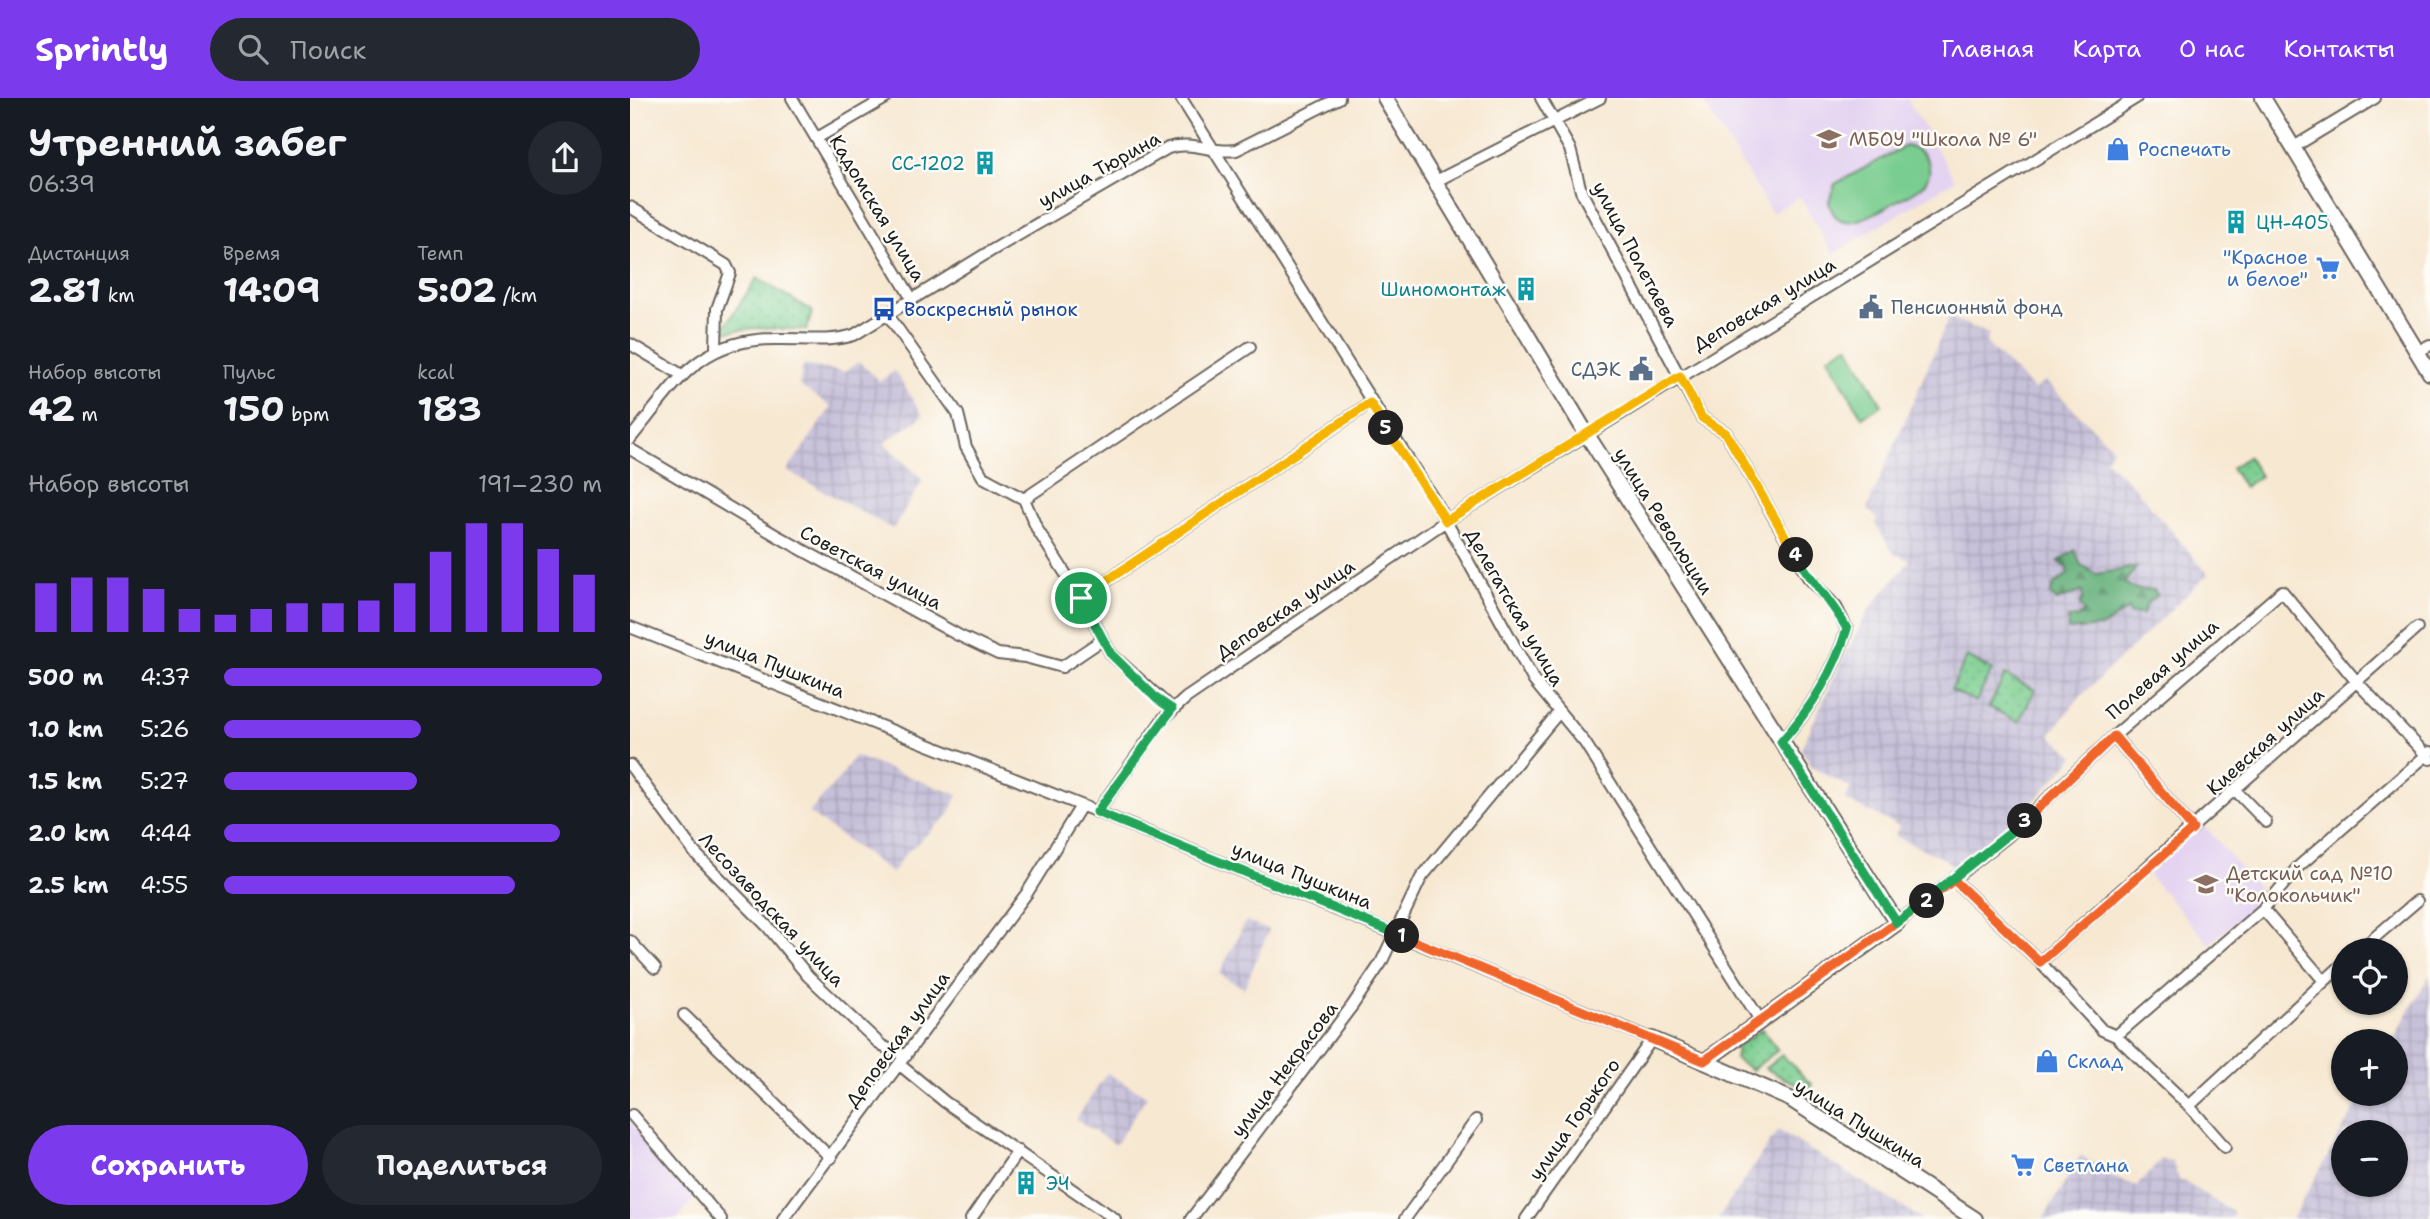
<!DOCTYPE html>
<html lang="ru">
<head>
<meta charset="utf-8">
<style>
  :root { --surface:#171b24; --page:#242831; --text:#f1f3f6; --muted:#9ea1a6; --accent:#7c3aed }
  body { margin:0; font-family:"Shantell Sans",sans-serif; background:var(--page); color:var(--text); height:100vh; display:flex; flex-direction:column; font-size:26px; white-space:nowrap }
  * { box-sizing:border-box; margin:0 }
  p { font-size:23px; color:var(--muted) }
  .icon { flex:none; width:38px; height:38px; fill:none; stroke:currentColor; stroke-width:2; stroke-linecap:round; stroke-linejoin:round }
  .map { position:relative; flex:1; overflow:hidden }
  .drawer { display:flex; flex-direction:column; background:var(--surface); width:630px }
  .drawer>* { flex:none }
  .buttons { position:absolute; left:1701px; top:840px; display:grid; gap:14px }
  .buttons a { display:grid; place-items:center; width:77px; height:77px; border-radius:50%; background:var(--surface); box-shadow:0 2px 5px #0004; font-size:35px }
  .pin { position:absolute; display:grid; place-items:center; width:60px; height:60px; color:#fff; margin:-30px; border:4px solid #fff; border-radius:50%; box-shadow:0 2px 7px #0007 }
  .km { position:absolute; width:35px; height:35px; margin:-18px; border-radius:50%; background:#222; color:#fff; font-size:19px; line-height:35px; text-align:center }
  .round { display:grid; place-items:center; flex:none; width:74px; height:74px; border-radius:37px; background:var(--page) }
  .overview { display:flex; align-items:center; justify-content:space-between; height:119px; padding:0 28px }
  h1 { font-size:38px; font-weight:700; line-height:52px }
  .metrics { display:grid; grid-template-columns:repeat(3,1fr); gap:10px; height:119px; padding:7px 28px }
  .metrics div { display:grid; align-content:center }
  .metrics b { font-size:35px; font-weight:700 }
  .metrics small { font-size:19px; font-weight:400 }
  .metrics p { font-size:19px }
  .chart { height:196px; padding:14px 28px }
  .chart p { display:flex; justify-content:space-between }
  .chart svg { width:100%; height:126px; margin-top:7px; stroke:var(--accent); stroke-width:6 }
  .button { display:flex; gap:14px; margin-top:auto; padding:14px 28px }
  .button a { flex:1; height:80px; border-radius:42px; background:var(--accent); color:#fff; font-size:28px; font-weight:700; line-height:80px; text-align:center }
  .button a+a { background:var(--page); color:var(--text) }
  ul { padding:0 28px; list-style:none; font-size:23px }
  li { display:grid; grid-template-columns:112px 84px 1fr; align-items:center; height:52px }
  li i { height:18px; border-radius:9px; background:var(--accent) }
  header { display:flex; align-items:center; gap:42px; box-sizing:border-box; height:98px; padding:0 35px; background:var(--accent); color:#fff }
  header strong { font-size:33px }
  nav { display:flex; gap:38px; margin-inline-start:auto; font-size:24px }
  .search { width:490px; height:63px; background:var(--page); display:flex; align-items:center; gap:18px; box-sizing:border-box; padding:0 24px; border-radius:38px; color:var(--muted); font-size:26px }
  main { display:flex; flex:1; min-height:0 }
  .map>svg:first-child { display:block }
  .built { fill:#e4d3f1 }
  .industrial { fill:url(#industrial-grid); fill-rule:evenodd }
  .grass { fill:url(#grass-dots); stroke:#4b7456; stroke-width:2 }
  .forest { fill:url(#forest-firs); stroke:#40664b; stroke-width:2 }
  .garden { fill:#7acd90; stroke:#4b7456; stroke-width:2 }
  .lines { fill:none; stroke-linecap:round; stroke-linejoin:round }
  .minor-casing { stroke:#69635c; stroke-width:14 }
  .major-casing { stroke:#69635c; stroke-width:18 }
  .minor { stroke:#fff; stroke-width:10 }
  .major { stroke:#fff; stroke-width:14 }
  .split-1-casing { stroke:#fff; stroke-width:14 }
  .split-2-casing { stroke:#fff; stroke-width:14 }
  .split-3-casing { stroke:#fff; stroke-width:14 }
  .split-4-casing { stroke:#fff; stroke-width:14 }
  .split-5-casing { stroke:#fff; stroke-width:14 }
  .split-6-casing { stroke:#fff; stroke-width:14 }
  .split-1 { stroke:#22a559; stroke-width:9 }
  .split-2 { stroke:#f0652b; stroke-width:9 }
  .split-3 { stroke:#f0652b; stroke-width:9 }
  .split-4 { stroke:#22a559; stroke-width:9 }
  .split-5 { stroke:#f5b400; stroke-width:9 }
  .split-6 { stroke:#f5b400; stroke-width:9 }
  .labels { text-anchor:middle; stroke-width:5; stroke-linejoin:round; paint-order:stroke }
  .education-label { font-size:19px; fill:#785e54; stroke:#fdfcf7; text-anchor:start }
  .shop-label { font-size:19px; fill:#366cbe; stroke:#fdfcf7; text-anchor:start }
  .culture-label { font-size:19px; fill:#0d838f; stroke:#fdfcf7; text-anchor:end }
  .street-label { font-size:19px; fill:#1c1c1c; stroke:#fdfcf7 }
  .service-label { font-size:19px; fill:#4e5e75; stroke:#fdfcf7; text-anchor:start }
  .transit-label { font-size:19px; fill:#164399; stroke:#fdfcf7; text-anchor:start }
</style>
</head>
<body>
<header>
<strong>Sprintly</strong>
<div class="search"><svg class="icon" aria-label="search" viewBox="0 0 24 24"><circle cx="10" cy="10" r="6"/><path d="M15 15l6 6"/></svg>Поиск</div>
<nav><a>Главная</a><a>Карта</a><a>О нас</a><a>Контакты</a></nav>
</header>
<main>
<section class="drawer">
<div class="overview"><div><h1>Утренний забег</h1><p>06:39</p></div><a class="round"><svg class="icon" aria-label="share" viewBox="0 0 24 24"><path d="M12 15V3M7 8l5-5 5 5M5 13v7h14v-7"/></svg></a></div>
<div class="metrics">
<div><p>Дистанция</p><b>2.81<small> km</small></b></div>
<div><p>Время</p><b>14:09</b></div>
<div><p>Темп</p><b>5:02<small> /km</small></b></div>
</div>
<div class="metrics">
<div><p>Набор высоты</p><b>42<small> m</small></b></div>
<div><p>Пульс</p><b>150<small> bpm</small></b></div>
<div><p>kcal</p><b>183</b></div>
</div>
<div class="chart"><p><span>Набор высоты</span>191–230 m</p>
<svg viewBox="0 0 160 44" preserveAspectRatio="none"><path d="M5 44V27M15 44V25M25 44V25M35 44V29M45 44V36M55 44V38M65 44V36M75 44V34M85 44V34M95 44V33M105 44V27M115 44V16M125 44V6M135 44V6M145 44V15M155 44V24"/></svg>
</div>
<ul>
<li><b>500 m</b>4:37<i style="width:100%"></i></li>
<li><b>1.0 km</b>5:26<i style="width:52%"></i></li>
<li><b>1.5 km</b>5:27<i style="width:51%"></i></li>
<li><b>2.0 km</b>4:44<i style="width:89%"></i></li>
<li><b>2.5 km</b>4:55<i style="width:77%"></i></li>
</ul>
<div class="button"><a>Сохранить</a><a>Поделиться</a></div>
</section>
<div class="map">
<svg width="1800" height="1121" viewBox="0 0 1800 1121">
  <defs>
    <pattern id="industrial-grid" width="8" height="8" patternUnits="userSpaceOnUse" patternTransform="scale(1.75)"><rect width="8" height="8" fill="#c6c0d9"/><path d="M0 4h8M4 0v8" fill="none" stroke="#aaa4ba"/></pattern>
    <pattern id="grass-dots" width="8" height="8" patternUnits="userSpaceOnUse" patternTransform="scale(1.75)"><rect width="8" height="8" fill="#7acd90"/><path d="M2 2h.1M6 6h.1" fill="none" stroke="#69af7c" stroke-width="1.8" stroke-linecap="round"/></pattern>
    <pattern id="forest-firs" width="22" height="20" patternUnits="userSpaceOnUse" patternTransform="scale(1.75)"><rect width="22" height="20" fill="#63b07a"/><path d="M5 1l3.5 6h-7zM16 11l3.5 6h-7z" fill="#518e63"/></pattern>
  </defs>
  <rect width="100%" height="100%" fill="#fdfcf7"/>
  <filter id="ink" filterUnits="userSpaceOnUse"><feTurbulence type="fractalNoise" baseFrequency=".0143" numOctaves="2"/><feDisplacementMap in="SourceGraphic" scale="14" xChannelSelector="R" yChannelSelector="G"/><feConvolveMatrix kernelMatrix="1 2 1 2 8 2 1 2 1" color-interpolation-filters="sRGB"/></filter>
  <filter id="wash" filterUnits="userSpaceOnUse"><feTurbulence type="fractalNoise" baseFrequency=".00686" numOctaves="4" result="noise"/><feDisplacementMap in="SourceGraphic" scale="28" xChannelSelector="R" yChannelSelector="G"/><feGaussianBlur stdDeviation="1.57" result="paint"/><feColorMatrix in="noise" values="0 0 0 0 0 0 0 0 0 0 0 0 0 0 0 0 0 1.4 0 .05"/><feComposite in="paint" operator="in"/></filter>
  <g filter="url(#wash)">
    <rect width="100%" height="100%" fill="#f7e8d2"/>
    <path class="built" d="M1071 0H1277L1325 82 1203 156 1170 99 1142 115Z
      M1572 725 1635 798 1579 846 1516 774Z
      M0 1023 66 1099 47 1121H5L0 1118Z"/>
    <path class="industrial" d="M1319 219 1359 236 1356 245 1404 292 1415 283 1483 350 1475 361 1505 390 1578 476 1448 601 1420 637 1445 658 1377 733 1328 773 1316 762 1265 738 1269 728 1215 702 1221 690 1182 669 1171 651 1215 556 1240 510 1280 463 1263 455 1245 425 1247 420 1237 411Z
      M229 264 250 283 265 273 293 318 254 345 293 382 263 431 157 373 201 309 169 287 173 267 214 274Z
      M224 658 328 697 319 717 274 757 262 775 179 715 212 677Z
      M616 823 639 832 614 890 589 876Z
      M1800 877V1121H1662L1733 996H1766V943H1762ZM1713 1034H1766V1087H1713Z
      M477 975 517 998 485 1047 446 1021Z
      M1148 1032 1292 1121H1088Z
      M1451 1057 1485 1080 1507 1088 1531 1061 1542 1063 1548 1080 1603 1114 1602 1121H1413Z"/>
    <path class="grass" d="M127 180 182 213 177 232 126 230 91 234Z
      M1618 359 1630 378 1614 389 1601 370Z
      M1337 559 1362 572 1346 604 1321 592Z
      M1375 577 1405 592 1389 624 1359 609Z
      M1132 931 1148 952 1122 972 1105 961 1107 949Z
      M1152 957 1182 987 1178 993 1135 970Z"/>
    <path class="forest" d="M1445 452 1451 467 1466 476 1507 469 1494 485 1505 491 1524 492 1527 497 1517 505 1513 516H1500L1499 511 1471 529 1438 532V520L1448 519 1454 514 1450 507 1453 500 1452 493 1427 503 1420 496 1424 487 1438 476 1437 469 1428 464Z"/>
    <path class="garden" d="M1275 48C1294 49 1308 70 1293 87 1286 94 1274 99 1265 104 1245 115 1206 142 1199 103L1205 86Z
      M1218 247 1252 307 1232 319 1198 259Z"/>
  </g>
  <g filter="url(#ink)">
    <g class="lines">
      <g class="minor-casing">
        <path id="minor" d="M162 0 282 201
          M551 0 807 407 904 583 955 645 1130 922
          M911 0 940 51 951 93 1062 302 1072 320 1096 335 1178 479 1206 509 1217 531C1204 573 1180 612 1151 644
          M187 40 256 0
          M1662 50 1745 0
          M804 84 970 0
          M0 109 96 167 100 175 87 211 86 251
          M258 217 328 316 336 349 353 379 394 401 407 431 451 500 481 556 542 611
          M0 246 52 277
          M1787 254 1800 247
          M0 341C44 288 67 241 144 241 171 240 198 245 224 237L359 154 538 50C562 42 583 56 606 52L709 0
          M0 351 149 439 328 537 368 556 395 559 432 569 472 542
          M394 401 620 249
          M451 500 740 305
          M0 529 458 710 1022 941 896 1121
          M1484 638 1563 731
          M0 667 65 755 138 829 178 878 252 948 276 958
          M1606 693 1636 724
          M467 714 533 621 556 600 816 423 1506 0
          M1324 782 1410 864 1472 932 1486 938 1559 1008
          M1633 811 1694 883
          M1267 825 1378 738 1484 638 1652 493 1726 583 1800 661
          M0 843 25 870
          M1730 852 1787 803
          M1410 864 1787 530
          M54 917 201 1060
          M1486 938 1633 811 1668 769 1800 654
          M270 967 315 1004 485 1121
          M2 1017 91 1121
          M1595 1049 1559 1008 1713 866
          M153 1121 397 795 451 708
          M341 1121 388 1053
          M561 1121 722 908 751 865 791 780 929 614
          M775 1121 846 1022"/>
      </g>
      <g class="major-casing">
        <path id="major" d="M755 0 956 335 1267 825 1075 963
          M1633 0 1800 275
          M1022 941 1160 1001 1345 1121"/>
      </g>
      <use href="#minor" class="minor"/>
      <use href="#major" class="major"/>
    </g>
  </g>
  <g class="lines" filter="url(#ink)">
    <g class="split-1-casing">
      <path id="split-1" d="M451 500 481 556 527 601 542 611 467 714 772 838"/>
    </g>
    <g class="split-2-casing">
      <path id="split-2" d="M772 838 1074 963 1297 803"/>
    </g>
    <g class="split-3-casing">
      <path id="split-3" d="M1297 803 1324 782 1410 864 1563 731 1484 638 1395 723"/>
    </g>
    <g class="split-4-casing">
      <path id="split-4" d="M1166 457C1181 484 1203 504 1217 531 1204 573 1180 612 1151 644L1267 825 1395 723"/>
    </g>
    <g class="split-5-casing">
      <path id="split-5" d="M756 330 816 423 1050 278 1072 320 1096 335 1166 457"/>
    </g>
    <g class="split-6-casing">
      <path id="split-6" d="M451 500 740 305 756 330"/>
    </g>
    <use href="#split-1" class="split-1"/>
    <use href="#split-2" class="split-2"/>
    <use href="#split-3" class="split-3"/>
    <use href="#split-4" class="split-4"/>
    <use href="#split-5" class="split-5"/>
    <use href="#split-6" class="split-6"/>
  </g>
  <defs>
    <g id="school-bare" transform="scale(1.89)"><path d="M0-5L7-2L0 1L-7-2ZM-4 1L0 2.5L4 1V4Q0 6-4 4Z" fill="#8d6e63" stroke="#fdfcf7" stroke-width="2.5" paint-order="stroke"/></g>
    <g id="shop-bare" transform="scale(1.89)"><path d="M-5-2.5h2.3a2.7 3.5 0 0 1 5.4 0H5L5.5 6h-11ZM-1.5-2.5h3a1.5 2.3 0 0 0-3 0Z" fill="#3f7fe0" stroke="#fdfcf7" stroke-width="2.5" paint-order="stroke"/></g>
    <g id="building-bare" transform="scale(1.89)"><path d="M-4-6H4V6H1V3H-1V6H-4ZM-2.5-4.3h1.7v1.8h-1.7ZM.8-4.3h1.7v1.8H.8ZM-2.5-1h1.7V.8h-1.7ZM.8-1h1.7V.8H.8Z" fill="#0f9aa8" stroke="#fdfcf7" stroke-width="2.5" paint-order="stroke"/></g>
    <g id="supermarket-bare" transform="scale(1.89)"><path d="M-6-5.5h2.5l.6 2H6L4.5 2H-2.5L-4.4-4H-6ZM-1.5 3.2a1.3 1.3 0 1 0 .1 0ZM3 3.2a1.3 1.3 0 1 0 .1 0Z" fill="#3f7fe0" stroke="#fdfcf7" stroke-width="2.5" paint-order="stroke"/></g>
    <g id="civic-bare" transform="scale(1.89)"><path d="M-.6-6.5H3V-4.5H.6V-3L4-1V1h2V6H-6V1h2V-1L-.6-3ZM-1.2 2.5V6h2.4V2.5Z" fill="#5c6f8a" stroke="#fdfcf7" stroke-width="2.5" paint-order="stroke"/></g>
    <g id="bus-bare" transform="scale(1.89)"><path d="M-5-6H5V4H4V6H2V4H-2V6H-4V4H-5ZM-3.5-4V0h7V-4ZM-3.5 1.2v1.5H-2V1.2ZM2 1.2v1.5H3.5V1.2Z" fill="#1a4fb4" stroke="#fdfcf7" stroke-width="2.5" paint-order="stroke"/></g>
  </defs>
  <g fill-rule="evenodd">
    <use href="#school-bare" x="1199" y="41"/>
    <use href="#shop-bare" x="1488" y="51"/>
    <use href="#building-bare" x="355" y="65"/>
    <use href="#building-bare" x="1606" y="124"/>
    <use href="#supermarket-bare" x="1698" y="170"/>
    <use href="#building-bare" x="896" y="191"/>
    <use href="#civic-bare" x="1241" y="209"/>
    <use href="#bus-bare" x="254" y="211"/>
    <use href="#civic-bare" x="1011" y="271"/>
    <use href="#school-bare" x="1576" y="786"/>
    <use href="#shop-bare" x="1417" y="963"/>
    <use href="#supermarket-bare" x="1393" y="1067"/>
    <use href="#building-bare" x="396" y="1085"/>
  </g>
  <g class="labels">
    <g class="education-label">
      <text x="1219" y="48">МБОУ "Школа № 6"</text>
      <text x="1596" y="782">Детский сад №10<tspan x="1596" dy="22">"Колокольчик"</tspan></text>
    </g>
    <g class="shop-label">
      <text x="1508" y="58">Роспечать</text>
      <text x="1678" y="166" text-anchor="end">"Красное<tspan x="1678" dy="22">и белое"</tspan></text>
      <text x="1437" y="970">Склад</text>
      <text x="1413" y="1074">Светлана</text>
    </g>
    <g class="culture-label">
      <text x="335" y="72">СС-1202</text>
      <text x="1626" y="131" text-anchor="start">ЦН-405</text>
      <text x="876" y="198">Шиномонтаж</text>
      <text x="416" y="1092" text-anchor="start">ЭЧ</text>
    </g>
    <g class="street-label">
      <text transform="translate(469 71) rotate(-29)" y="7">улица Тюрина</text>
      <text transform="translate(248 110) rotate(59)" y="7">Кадомская улица</text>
      <text transform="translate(1006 156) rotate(62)" y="7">улица Полетаева</text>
      <text transform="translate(1134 206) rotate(-31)" y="7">Деповская улица</text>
      <text transform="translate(1034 423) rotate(58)" y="7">улица Революции</text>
      <text transform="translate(241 469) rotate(28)" y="7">Советская улица</text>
      <text transform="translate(885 509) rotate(60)" y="7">Делегатская улица</text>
      <text transform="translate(655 511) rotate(-34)" y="7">Деповская улица</text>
      <text transform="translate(145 566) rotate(22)" y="7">улица Пушкина</text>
      <text transform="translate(1532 571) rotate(-41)" y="7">Полевая улица</text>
      <text transform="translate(1635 643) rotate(-42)" y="7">Киевская улица</text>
      <text transform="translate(672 777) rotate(22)" y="7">улица Пушкина</text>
      <text transform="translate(142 811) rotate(47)" y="7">Лесозаводская улица</text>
      <text transform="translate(267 941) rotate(-54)" y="7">Деповская улица</text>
      <text transform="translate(654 971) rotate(-53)" y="7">улица Некрасова</text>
      <text transform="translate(944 1021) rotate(-55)" y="7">улица Горького</text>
      <text transform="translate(1230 1025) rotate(32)" y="7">улица Пушкина</text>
    </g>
    <g class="service-label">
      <text x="1261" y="216">Пенсионный фонд</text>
      <text x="991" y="278" text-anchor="end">СДЭК</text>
    </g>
    <g class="transit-label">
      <text x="274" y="218">Воскресный рынок</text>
    </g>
  </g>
</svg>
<div class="buttons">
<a><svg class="icon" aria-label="locate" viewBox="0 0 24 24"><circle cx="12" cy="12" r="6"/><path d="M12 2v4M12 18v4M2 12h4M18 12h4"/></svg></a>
<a>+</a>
<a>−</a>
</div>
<div class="pin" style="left:451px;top:500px;background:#1e9e55"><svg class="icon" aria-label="arrive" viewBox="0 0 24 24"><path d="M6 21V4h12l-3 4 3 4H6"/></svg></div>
<b class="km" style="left:772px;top:838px">1</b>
<b class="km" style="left:1297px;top:803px">2</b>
<b class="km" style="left:1395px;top:723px">3</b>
<b class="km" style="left:1166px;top:457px">4</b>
<b class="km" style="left:756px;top:330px">5</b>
</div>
</main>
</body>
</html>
